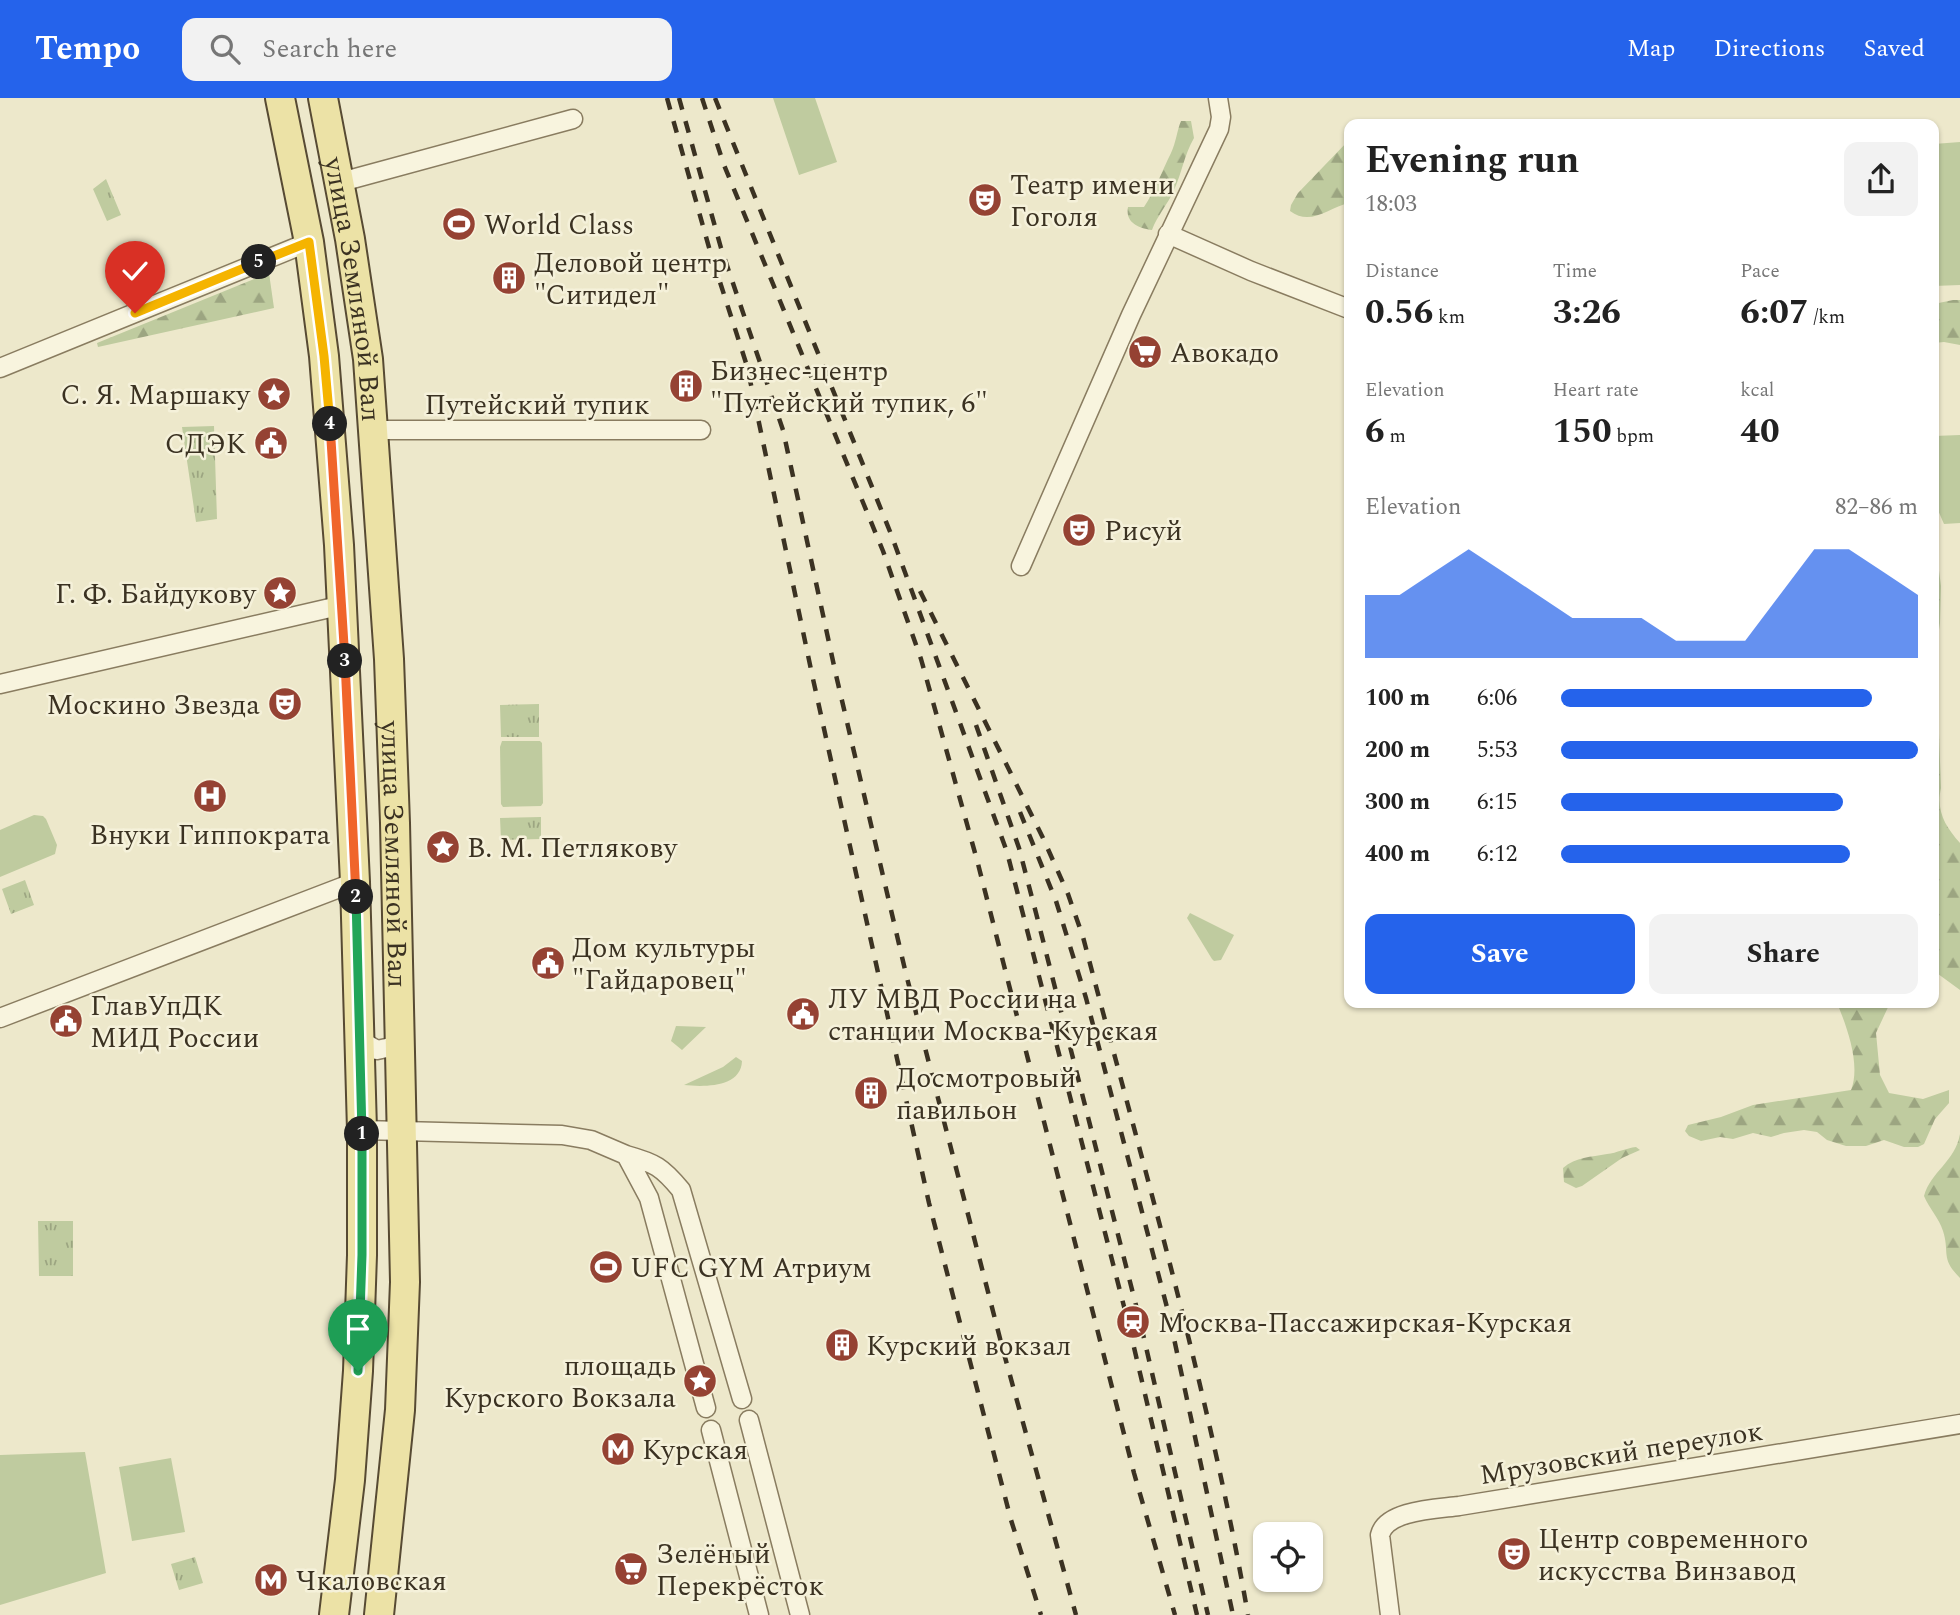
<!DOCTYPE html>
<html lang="en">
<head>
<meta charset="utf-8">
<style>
  :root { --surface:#fff; --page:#f2f2f2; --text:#222; --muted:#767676; --accent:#2563eb }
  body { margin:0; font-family:Spectral,serif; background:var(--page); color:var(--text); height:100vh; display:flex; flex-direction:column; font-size:26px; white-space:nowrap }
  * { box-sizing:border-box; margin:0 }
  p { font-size:23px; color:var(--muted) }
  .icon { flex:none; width:38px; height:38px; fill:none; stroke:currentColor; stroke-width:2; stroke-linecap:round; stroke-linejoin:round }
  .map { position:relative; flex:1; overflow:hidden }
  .details { position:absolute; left:1344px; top:21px; width:595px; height:889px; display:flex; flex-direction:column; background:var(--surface); border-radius:14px; box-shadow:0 2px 5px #0004 }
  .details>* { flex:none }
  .fabs { position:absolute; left:1253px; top:1424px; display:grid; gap:14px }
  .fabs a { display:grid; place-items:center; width:70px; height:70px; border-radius:14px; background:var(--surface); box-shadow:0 2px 5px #0004; font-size:35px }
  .pin { position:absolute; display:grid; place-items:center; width:60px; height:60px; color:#fff; margin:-72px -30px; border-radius:50% 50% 50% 0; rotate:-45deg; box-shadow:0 0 7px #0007 }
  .pin .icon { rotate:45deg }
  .km { position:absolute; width:35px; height:35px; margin:-18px; border-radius:50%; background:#222; color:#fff; font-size:19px; line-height:35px; text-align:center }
  .round { display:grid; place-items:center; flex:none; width:74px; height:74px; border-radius:14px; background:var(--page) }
  .overview { display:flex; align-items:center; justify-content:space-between; height:119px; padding:0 21px }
  h1 { font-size:38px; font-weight:700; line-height:52px }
  .metrics { display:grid; grid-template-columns:repeat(3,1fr); gap:10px; height:119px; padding:7px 21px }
  .metrics div { display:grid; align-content:center }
  .metrics b { font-size:35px; font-weight:700 }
  .metrics small { font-size:19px; font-weight:400 }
  .metrics p { font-size:19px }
  .chart { height:196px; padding:14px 21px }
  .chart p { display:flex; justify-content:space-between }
  .chart svg { width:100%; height:126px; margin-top:7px; fill:var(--accent); opacity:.7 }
  .action { display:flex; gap:14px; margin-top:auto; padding:14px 21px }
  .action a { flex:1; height:80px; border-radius:14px; background:var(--accent); color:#fff; font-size:28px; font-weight:700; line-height:80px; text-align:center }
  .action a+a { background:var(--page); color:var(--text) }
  ul { padding:0 21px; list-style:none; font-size:23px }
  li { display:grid; grid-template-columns:112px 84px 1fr; align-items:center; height:52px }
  li i { height:18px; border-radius:9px; background:var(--accent) }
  header { display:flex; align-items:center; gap:42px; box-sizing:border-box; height:98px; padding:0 35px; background:var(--accent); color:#fff }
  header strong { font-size:33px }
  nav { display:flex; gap:38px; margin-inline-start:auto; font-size:24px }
  .search { width:490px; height:63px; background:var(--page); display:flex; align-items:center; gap:18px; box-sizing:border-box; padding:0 24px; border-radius:14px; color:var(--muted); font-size:26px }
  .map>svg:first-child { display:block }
  .grass { fill:#bfcb9f }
  .forest { fill:url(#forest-firs) }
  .park { fill:url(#park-tufts) }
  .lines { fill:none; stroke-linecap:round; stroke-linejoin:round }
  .minor-casing { stroke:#897c60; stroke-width:21 }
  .primary-casing { stroke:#574a33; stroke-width:32 }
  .minor { stroke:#f8f4de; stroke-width:18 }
  .primary { stroke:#ece2a6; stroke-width:28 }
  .rail { stroke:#3b3222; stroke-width:4.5; stroke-dasharray:12 12; stroke-linecap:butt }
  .split-1-casing { stroke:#fff; stroke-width:14 }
  .split-2-casing { stroke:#fff; stroke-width:14 }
  .split-3-casing { stroke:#fff; stroke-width:14 }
  .split-4-casing { stroke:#fff; stroke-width:14 }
  .split-5-casing { stroke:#fff; stroke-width:14 }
  .split-6-casing { stroke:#fff; stroke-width:14 }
  .split-1 { stroke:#22a559; stroke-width:9 }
  .split-2 { stroke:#22a559; stroke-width:9 }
  .split-3 { stroke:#f0652b; stroke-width:9 }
  .split-4 { stroke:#f0652b; stroke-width:9 }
  .split-5 { stroke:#f5b400; stroke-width:9 }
  .split-6 { stroke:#f5b400; stroke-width:9 }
  .labels { text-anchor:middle; stroke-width:5; stroke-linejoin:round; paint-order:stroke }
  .poi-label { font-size:28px; fill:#3b3222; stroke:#f5f1da; text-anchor:start }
  .street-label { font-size:28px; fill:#3b3222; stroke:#f5f1da }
</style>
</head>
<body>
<header>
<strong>Tempo</strong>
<div class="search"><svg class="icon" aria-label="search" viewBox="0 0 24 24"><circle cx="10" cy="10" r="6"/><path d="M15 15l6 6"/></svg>Search here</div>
<nav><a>Map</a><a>Directions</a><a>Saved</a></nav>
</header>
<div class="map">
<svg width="1960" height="1517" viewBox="0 0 1960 1517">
  <defs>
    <pattern id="forest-firs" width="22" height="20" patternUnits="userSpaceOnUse" patternTransform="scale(1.75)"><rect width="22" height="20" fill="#bfcb9f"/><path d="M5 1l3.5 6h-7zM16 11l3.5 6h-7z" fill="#9ca581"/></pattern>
    <pattern id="park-tufts" width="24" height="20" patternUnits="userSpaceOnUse" patternTransform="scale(1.75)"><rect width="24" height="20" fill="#bfcb9f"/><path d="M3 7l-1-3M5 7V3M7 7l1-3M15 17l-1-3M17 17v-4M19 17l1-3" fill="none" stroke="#9ca581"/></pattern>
  </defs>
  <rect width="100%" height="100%" fill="#ede8cb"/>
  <path class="grass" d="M773 0H815L837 64 799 77Z
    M1960 44V187L1934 188V46Z
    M1960 337V425L1944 426 1934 403V338Z
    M502 643H540L542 645 543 705 541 708 503 709 501 706 500 649Z
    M34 717 43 718 46 721 57 747 55 756 0 779V732Z
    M1190 815 1234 837 1221 862 1214 863 1212 861 1187 820Z
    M676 928 706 929 682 952 671 943Z
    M736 959 742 963C741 990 703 989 684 987L723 969Z
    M85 1354 106 1475 0 1507V1357Z
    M171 1360 185 1434 132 1443 119 1369Z"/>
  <path class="forest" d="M1181 23H1191L1194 40C1184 57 1182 75 1174 92 1168 106 1157 118 1152 132 1139 130 1125 125 1128 109H1144C1155 93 1162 73 1171 55 1176 45 1177 32 1181 23Z
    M1349 42V105C1329 109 1311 129 1290 113L1291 107 1298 95Z
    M269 175 274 210 98 249 97 245Z
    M1953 202H1960V247L1944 244 1934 245V206Z
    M1934 434 1941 488 1940 525 1936 553 1941 690C1936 713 1945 728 1960 745V892L1934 873Z
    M1837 905H1890L1876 935 1880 977 1889 995 1923 1001 1949 992V1005L1935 1021 1924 1046 1918 1049H1904L1884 1042 1866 1048H1846L1827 1042 1817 1034 1804 1032 1784 1035 1771 1039 1753 1035 1733 1041 1720 1039 1701 1043 1689 1038 1685 1033 1688 1027 1721 1019 1753 1007 1851 992C1861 967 1847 929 1837 905Z
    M1960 1036V1180C1940 1160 1950 1155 1943 1133 1939 1120 1929 1110 1924 1098 1931 1073 1955 1064 1960 1036Z
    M1636 1049 1640 1052 1622 1060 1582 1088 1576 1090 1564 1084 1563 1070C1576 1059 1591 1059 1607 1056 1617 1055 1626 1050 1636 1049Z"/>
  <path class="park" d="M106 81 121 117 107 123 93 91Z
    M214 328 217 421 196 424 182 329Z
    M539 606V639H501L500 607Z
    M541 719V741L501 742 500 720Z
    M25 782 34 807 11 816 2 791Z
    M73 1123V1178H39L38 1123Z
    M195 1459 203 1485 179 1492 171 1466Z"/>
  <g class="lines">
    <g class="minor-casing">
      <path id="minor" d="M341 84 573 21
        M1168 136 1251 173 1349 211
        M0 270 309 144
        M374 332H701
        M1021 468 1131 217 1219 31 1221 19 1218 0
        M0 586 343 507
        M0 920 355 784
        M360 935 365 945 377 952 391 949 400 936
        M362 1032 562 1037 591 1042 626 1057 649 1100 706 1310
        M626 1057C655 1065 662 1069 681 1092L742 1301
        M749 1322 800 1517
        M711 1332 759 1517
        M1390 1517 1380 1437C1386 1412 1437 1411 1459 1408L1960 1326"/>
    </g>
    <g class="primary-casing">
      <g id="primary">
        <path d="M280 0 309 144 324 258 339 447 355 784 362 1032V1157L358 1273 350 1382 334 1517"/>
        <path id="s1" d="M323 0 350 141 368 261 389 561 395 725 405 1184 400 1312 379 1517"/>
      </g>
    </g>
    <use href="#minor" class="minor"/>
    <use href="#primary" class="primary"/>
    <path class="rail" d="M667 0 710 153 747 268 813 581 929 1105 1011 1422 1041 1517
      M679 0 721 150 783 332 836 577 906 876 1003 1252 1076 1517
      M702 0 724 67 883 453 921 561 977 762 1134 1375 1175 1517
      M715 0 891 436 1007 754 1128 1224 1197 1517
      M920 493 1043 740 1068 796 1083 839C1142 1064 1208 1288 1248 1517
      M976 627 1019 750 1036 815 1140 1223 1208 1517
      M1020 714 1056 803 1086 900 1169 1217 1233 1517"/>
  </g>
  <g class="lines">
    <g class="split-1-casing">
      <path id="split-1" d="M358 1273 362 1157V1036"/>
    </g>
    <g class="split-2-casing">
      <path id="split-2" d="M356 799 362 1036"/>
    </g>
    <g class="split-3-casing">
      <path id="split-3" d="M345 563 356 799"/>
    </g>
    <g class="split-4-casing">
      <path id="split-4" d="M330 326 345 563"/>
    </g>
    <g class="split-5-casing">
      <path id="split-5" d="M259 164 309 144 324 258 330 326"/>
    </g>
    <g class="split-6-casing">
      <path id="split-6" d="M135 215 259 164"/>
    </g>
    <use href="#split-1" class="split-1"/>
    <use href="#split-2" class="split-2"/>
    <use href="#split-3" class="split-3"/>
    <use href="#split-4" class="split-4"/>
    <use href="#split-5" class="split-5"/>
    <use href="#split-6" class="split-6"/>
  </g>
  <defs>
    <g id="theatre-disc" transform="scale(1.75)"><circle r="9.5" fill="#954233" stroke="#f5f1da"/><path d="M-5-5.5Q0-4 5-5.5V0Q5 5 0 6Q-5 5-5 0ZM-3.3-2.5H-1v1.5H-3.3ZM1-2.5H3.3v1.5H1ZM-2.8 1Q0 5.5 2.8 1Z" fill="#fff"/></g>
    <g id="stadium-disc" transform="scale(1.75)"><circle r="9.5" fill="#954233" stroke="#f5f1da"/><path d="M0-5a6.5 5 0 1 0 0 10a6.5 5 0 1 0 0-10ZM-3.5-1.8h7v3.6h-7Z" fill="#fff"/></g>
    <g id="building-disc" transform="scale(1.75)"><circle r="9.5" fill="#954233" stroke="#f5f1da"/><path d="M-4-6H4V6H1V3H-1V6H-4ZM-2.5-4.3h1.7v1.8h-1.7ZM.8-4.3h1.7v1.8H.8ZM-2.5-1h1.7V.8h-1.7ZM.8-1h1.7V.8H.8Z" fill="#fff"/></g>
    <g id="supermarket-disc" transform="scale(1.75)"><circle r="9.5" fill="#954233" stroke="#f5f1da"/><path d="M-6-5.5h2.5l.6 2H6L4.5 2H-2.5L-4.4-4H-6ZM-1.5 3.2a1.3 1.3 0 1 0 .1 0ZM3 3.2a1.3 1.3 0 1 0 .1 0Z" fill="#fff"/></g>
    <g id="sight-disc" transform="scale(1.75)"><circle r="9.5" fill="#954233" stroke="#f5f1da"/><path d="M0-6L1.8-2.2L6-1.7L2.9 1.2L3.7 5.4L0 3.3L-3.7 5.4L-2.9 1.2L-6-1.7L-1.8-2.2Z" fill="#fff"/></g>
    <g id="civic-disc" transform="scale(1.75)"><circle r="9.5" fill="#954233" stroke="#f5f1da"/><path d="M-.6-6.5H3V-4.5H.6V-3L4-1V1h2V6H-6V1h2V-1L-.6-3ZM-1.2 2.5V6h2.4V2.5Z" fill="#fff"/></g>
    <g id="hospital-disc" transform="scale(1.75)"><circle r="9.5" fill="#954233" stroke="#f5f1da"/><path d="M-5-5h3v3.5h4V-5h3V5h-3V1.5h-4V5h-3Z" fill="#fff"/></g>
    <g id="station-disc" transform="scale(1.75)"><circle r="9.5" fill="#954233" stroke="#f5f1da"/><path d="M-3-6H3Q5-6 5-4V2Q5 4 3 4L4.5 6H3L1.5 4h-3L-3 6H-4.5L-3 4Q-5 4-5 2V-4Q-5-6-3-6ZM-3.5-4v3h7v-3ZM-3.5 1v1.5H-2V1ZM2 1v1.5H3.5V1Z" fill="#fff"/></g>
    <g id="metro-disc" transform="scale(1.75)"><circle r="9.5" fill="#954233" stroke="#f5f1da"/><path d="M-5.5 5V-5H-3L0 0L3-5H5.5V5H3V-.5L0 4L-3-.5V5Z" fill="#fff"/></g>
  </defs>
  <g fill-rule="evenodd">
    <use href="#theatre-disc" x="985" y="102"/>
    <use href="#stadium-disc" x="459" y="126"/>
    <use href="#building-disc" x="509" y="180"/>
    <use href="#supermarket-disc" x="1145" y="254"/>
    <use href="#building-disc" x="686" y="288"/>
    <use href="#sight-disc" x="274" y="296"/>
    <use href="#civic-disc" x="271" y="345"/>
    <use href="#theatre-disc" x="1079" y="432"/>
    <use href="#sight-disc" x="280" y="495"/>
    <use href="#theatre-disc" x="285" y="606"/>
    <use href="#hospital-disc" x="210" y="698"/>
    <use href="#sight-disc" x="443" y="749"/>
    <use href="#civic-disc" x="548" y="865"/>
    <use href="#civic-disc" x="803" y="916"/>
    <use href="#civic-disc" x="66" y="923"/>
    <use href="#building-disc" x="871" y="995"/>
    <use href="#stadium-disc" x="606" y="1169"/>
    <use href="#station-disc" x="1133" y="1224"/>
    <use href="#building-disc" x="842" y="1247"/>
    <use href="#sight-disc" x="700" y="1283"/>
    <use href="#metro-disc" x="618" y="1351"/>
    <use href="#theatre-disc" x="1514" y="1456"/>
    <use href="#supermarket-disc" x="631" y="1471"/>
    <use href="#metro-disc" x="271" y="1482"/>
  </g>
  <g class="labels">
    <g class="poi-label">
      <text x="1010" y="96">Театр имени<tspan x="1010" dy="32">Гоголя</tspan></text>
      <text x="484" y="136">World Class</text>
      <text x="534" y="174">Деловой центр<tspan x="534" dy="32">"Ситидел"</tspan></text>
      <text x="1170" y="264">Авокадо</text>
      <text x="710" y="282">Бизнес-центр<tspan x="710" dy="32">"Путейский тупик, 6"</tspan></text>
      <text x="250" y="306" text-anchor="end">С. Я. Маршаку</text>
      <text x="246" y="355" text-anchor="end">СДЭК</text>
      <text x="1104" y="442">Рисуй</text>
      <text x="256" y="505" text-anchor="end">Г. Ф. Байдукову</text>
      <text x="260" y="616" text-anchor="end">Москино Звезда</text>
      <text x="210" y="746" text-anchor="middle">Внуки Гиппократа</text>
      <text x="467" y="759">В. М. Петлякову</text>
      <text x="572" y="859">Дом культуры<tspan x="572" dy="32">"Гайдаровец"</tspan></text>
      <text x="828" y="910">ЛУ МВД России на<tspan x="828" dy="32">станции Москва-Курская</tspan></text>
      <text x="90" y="917">ГлавУпДК<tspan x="90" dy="32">МИД России</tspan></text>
      <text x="896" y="989">Досмотровый<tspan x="896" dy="32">павильон</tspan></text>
      <text x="630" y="1179">UFC GYM Атриум</text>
      <text x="1158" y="1234">Москва-Пассажирская-Курская</text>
      <text x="866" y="1257">Курский вокзал</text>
      <text x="676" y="1277" text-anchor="end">площадь<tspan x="676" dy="32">Курского Вокзала</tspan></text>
      <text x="642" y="1361">Курская</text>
      <text x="1538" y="1450">Центр современного<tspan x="1538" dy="32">искусства Винзавод</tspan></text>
      <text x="656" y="1465">Зелёный<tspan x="656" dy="32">Перекрёсток</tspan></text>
      <text x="296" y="1492">Чкаловская</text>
    </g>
    <g class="street-label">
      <text dy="10" stroke="none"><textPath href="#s1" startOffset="194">улица Земляной Вал</textPath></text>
      <text x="537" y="316">Путейский тупик</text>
      <text dy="10" stroke="none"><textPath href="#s1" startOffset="761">улица Земляной Вал</textPath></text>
      <text transform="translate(1621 1354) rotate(-9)" y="10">Мрузовский переулок</text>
    </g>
  </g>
</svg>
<div class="fabs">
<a><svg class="icon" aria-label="locate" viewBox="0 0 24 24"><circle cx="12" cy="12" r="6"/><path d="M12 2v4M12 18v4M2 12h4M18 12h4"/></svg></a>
</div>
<div class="pin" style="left:358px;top:1273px;background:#1e9e55"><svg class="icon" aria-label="arrive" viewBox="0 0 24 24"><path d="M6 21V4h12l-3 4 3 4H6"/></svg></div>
<div class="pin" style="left:135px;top:215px;background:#d93025"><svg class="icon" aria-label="check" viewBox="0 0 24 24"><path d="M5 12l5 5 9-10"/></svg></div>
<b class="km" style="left:362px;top:1036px">1</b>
<b class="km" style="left:356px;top:799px">2</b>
<b class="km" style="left:345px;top:563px">3</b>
<b class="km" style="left:330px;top:326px">4</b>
<b class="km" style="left:259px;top:164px">5</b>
<section class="details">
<div class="overview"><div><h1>Evening run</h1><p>18:03</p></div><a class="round"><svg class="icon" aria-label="share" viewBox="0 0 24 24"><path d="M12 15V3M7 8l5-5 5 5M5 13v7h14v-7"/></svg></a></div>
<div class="metrics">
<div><p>Distance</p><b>0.56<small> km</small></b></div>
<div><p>Time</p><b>3:26</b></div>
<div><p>Pace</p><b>6:07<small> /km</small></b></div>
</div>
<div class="metrics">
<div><p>Elevation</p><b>6<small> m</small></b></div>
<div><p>Heart rate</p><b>150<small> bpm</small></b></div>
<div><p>kcal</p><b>40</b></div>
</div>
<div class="chart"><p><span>Elevation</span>82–86 m</p>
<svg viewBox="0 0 160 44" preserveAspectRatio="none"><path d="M0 44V22L10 22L20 14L30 6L40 14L50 22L60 30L70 30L80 30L90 38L100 38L110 38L120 22L130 6L140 6L150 14L160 22V44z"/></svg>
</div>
<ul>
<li><b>100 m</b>6:06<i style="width:87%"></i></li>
<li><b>200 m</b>5:53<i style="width:100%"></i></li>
<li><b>300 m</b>6:15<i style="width:79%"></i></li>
<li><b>400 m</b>6:12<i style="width:81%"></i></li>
</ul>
<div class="action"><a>Save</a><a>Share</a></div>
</section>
</div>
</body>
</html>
